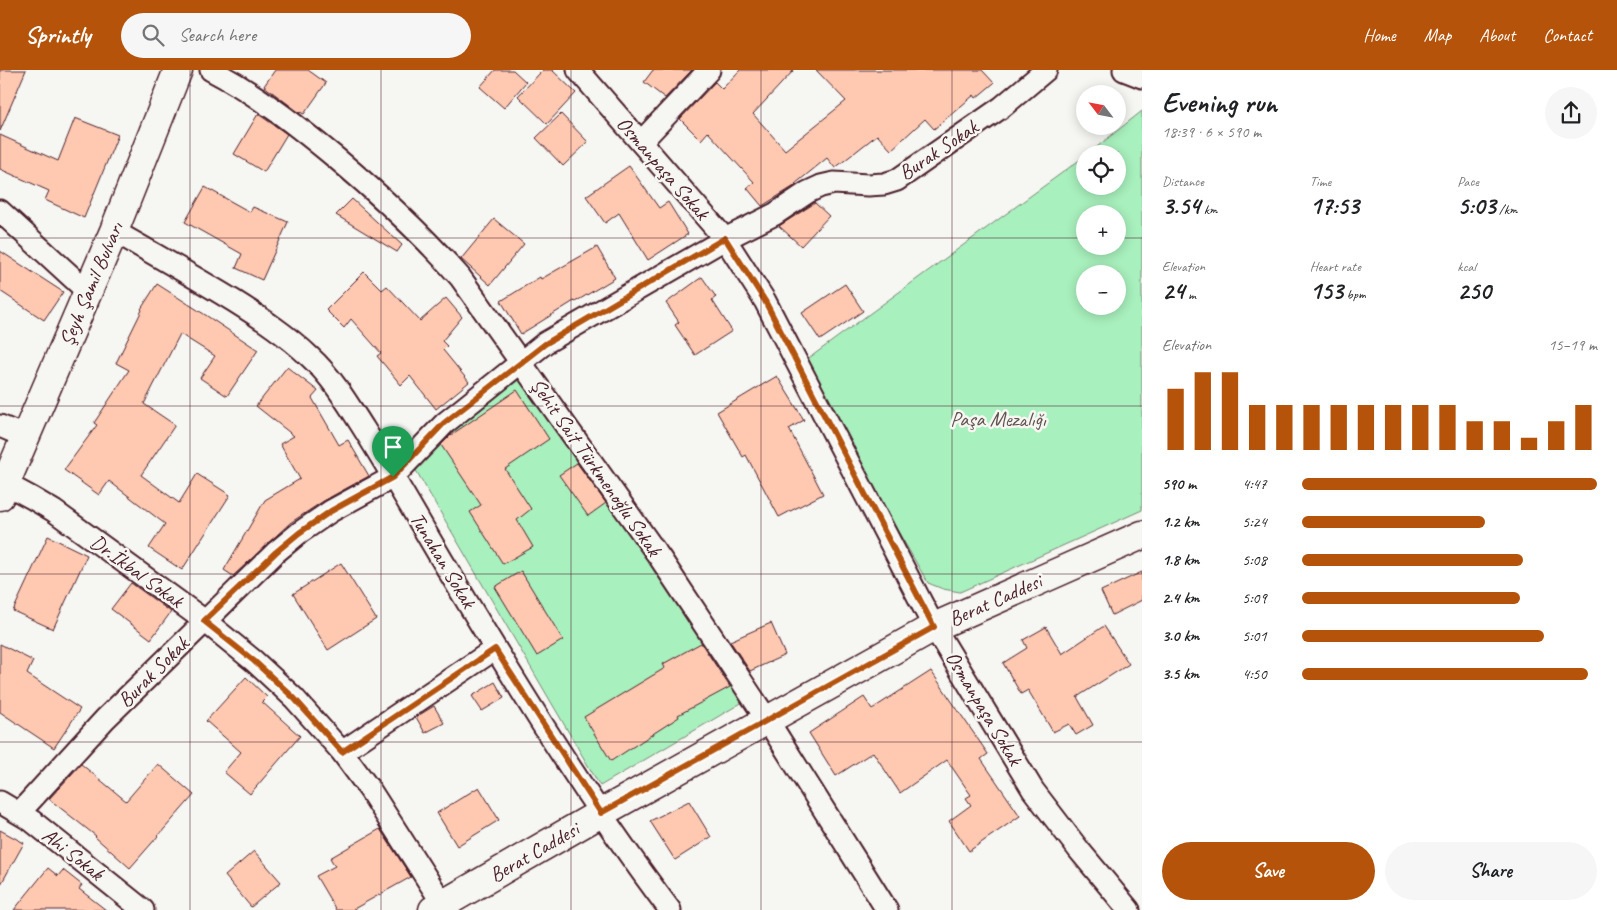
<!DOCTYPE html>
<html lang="en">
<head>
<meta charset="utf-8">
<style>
  :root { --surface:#fff; --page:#f6f6f6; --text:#202124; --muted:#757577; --accent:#b45309 }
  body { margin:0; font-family:Caveat,sans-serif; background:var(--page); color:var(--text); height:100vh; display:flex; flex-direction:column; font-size:19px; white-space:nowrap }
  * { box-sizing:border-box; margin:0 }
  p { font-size:16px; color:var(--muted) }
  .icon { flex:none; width:28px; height:28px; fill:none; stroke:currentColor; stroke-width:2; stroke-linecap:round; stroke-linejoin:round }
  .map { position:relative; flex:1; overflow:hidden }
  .sheet { display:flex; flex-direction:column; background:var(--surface); width:475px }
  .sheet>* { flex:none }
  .needle { width:32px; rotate:302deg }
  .buttons { position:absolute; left:1076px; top:15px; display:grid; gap:10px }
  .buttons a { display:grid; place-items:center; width:50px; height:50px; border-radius:50%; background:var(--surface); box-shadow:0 2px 12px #0003; font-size:25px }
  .pin { position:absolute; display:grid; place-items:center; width:42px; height:42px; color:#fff; margin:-51px -21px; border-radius:50% 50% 50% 0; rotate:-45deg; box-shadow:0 0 5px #0007 }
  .pin .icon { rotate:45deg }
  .round { display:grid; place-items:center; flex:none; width:52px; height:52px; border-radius:26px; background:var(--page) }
  .overview { display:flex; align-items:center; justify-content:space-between; height:85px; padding:0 20px }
  h1 { font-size:28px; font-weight:700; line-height:38px }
  .figures { display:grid; grid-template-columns:repeat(3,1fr); gap:8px; height:85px; padding:5px 20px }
  .figures div { display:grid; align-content:center }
  .figures b { font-size:25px; font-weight:700 }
  .figures small { font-size:14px; font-weight:400 }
  .figures p { font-size:14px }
  .chart { height:140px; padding:10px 20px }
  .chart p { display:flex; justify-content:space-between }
  .chart svg { width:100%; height:90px; margin-top:5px; stroke:var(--accent); stroke-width:6 }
  .primary-button { display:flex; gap:10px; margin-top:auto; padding:10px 20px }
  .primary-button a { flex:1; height:58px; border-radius:30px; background:var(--accent); color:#fff; font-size:20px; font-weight:700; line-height:58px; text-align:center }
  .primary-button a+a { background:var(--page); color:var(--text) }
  ul { padding:0 20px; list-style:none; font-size:16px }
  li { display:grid; grid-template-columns:80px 60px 1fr; align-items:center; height:38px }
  li i { height:12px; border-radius:6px; background:var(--accent) }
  header { display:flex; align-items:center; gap:30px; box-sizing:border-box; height:70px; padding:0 25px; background:var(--accent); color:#fff }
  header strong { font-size:24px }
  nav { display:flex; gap:28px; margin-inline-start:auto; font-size:18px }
  .search { width:350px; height:45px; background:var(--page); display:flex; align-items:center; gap:12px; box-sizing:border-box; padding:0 18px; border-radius:28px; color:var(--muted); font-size:19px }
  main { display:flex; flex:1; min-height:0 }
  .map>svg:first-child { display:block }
  .green { fill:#a8f0bd; stroke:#798874; fill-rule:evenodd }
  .building { fill:#ffc9b1; stroke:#4a1f2b }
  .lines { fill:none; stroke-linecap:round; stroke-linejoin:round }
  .street-casing { stroke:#4a1f2b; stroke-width:25 }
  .secondary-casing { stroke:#4a1f2b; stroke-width:31 }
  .street { stroke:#f6f6f2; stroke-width:21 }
  .secondary { stroke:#f6f6f2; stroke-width:28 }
  .route-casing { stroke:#fff; stroke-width:10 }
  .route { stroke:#b45309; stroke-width:6 }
  .grid { fill:none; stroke:#4a1f2b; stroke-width:1; stroke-opacity:0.55 }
  .labels { text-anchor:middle; stroke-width:5; stroke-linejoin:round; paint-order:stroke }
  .street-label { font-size:21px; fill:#4a1f2b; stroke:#f6f6f2 }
  .park-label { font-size:21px; fill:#625350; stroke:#f6f6f2 }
</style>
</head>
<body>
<header>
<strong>Sprintly</strong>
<div class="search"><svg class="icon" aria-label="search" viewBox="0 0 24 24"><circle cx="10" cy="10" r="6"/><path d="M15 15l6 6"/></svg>Search here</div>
<nav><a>Home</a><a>Map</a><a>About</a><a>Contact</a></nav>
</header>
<main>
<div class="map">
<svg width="1142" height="840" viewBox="0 0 1142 840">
  <rect width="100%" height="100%" fill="#f6f6f2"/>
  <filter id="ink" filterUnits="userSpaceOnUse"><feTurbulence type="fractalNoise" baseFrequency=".02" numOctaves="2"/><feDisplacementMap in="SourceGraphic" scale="10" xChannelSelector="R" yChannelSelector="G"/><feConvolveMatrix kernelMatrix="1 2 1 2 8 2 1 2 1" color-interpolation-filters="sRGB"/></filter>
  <g filter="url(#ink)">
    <path class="green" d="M1142 41V440L960 522 943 519 928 513 845 370 805 291 1085 86V116H1118V84H1088ZM1085 144H1118V176H1085ZM1085 204H1118V236H1085Z
      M519 300 743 632 600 716 414 397 453 356Z"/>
    <path class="building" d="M0 0H26L0 61Z
      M275 0H308L326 13 304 44 300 42V43L264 16Z
      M495 0H513L526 12 504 38 480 17Z
      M543 0H552L576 23 547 54 518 26Z
      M653 0H692L665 28 644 12Z
      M740 0H794L753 44 785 80 846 31 816 0H982L994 13 976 28 974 25 934 59 925 49 891 80 877 65 835 98 827 88 795 114 796 115 762 136 747 118 754 112 708 62 701 70 680 49 715 12 722 19Z
      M258 44 287 64 264 102 234 84Z
      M561 44 588 72 563 96 536 68Z
      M75 48 118 65 84 148 45 130 49 121 0 99V65L58 91Z
      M629 96 659 138 668 132 688 164 648 190 619 143 605 153 586 126Z
      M205 117 250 142 253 137 288 152 262 210 236 198 242 184 185 152Z
      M352 129 402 175 397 182 336 145Z
      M815 133 829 146 801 176 779 156Z
      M494 149 524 174 490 215 461 189Z
      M597 177 615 208 575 232 574 231 521 264 501 231 540 207 541 209Z
      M0 181 63 222 44 250 0 221Z
      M364 202 382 220 387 216 420 251 446 228 462 247 442 271 447 276 443 280 469 312 436 339 410 306 401 315 377 286 381 283 351 249 344 258 326 240Z
      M702 207 716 227 712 230 732 261 695 285 675 255 679 252 666 233Z
      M157 214 207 246 258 280 227 326 200 308 215 286 180 264 144 334 175 355 141 405 179 433 197 404 230 425 182 500 149 478 165 454 109 411 99 425 64 400 97 355 94 353 129 300 116 293 142 240 141 239Z
      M845 214 863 241 820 270 802 243Z
      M287 297 318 321 312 328 339 375 348 370 369 406 325 430 290 453 233 506 224 500 265 430 300 409 280 374 294 366 256 336Z
      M777 306 804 350 789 359 823 424 779 447 746 385 743 387 717 342Z
      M517 320 549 369 505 399 531 439 517 450 533 477 503 494 470 442 481 435 441 375 451 365Z
      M577 393 606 433 588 446 559 405Z
      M48 466 87 485 53 559 13 541Z
      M341 493 376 549 328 580 293 524Z
      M521 501 563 570 537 586 495 517Z
      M1142 502V530L1112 545 1101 521Z
      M131 513 171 542 151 569 111 539Z
      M771 553 785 585 750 601 730 571Z
      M1104 556 1129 594 1077 627 1093 655 1076 665 1069 654 1053 662 1028 620 1021 624 1003 593 1027 578 1023 570 1046 557 1062 584Z
      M701 573 730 617 678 645 679 647 611 691 584 647 665 598 663 594Z
      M0 574 33 591 27 604 80 639 54 678 0 642Z
      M931 601 988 684 981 689 1020 746 969 781 949 751 971 735 966 728 971 725 947 690 900 723 873 682 836 706 809 663 864 627 872 639Z
      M246 607 267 627 262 632 300 666 250 724 224 702 241 682 206 651Z
      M495 612 504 628 482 641 472 626Z
      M434 636 444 653 425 663 416 647Z
      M81 694 126 731 158 694 194 725 130 798 95 767 96 766 49 729Z
      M479 717 499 750 457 776 437 743Z
      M689 731 711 767 675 790 650 751Z
      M380 759 411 807 352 840H336L316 806 335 796 330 788Z
      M0 760 24 773 0 816Z
      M254 781 281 812 251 837 225 806Z
      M48 798 58 806 63 800 82 815 79 819 106 840H14Z"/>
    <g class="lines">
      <g class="street-casing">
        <path id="street" d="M211 0C257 24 296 55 336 88 380 125 422 164 460 207L660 488 768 651 887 840
          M578 0 725 169 765 231 934 557 1033 720 1079 780 1129 840
          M1124 0 1142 7
          M641 72 709 0
          M0 141 87 221
          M114 161C154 184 195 207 234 231 261 248 287 265 310 287 332 307 348 334 364 359 391 402 416 446 442 490 513 609 586 729 670 840
          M0 356 26 367
          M6 414 32 428 54 441 205 551 254 591 294 628 342 682 370 720 443 834
          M342 682 495 579
          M0 732 32 751 143 840
          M19 743 105 649 276 482 299 463 331 441 393 407 445 353 545 273 725 169 775 144 808 122 821 116 834 113 868 115 884 114 897 110 1002 37 1046 0"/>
      </g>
      <g class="secondary-casing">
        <path id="secondary" d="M0 426 114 161 178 0
          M433 840 601 743 934 557 1142 465"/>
      </g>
      <use href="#street" class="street"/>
      <use href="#secondary" class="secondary"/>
    </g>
  </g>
  <g class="lines" filter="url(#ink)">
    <g class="route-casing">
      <path id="route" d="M725 168 765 231 934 557 601 743 495 579 342 682 294 628 254 591 204 551 276 482 299 463 331 441 393 407 444 353 545 274Z"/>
    </g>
    <use href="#route" class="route"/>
  </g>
  <path class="grid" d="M190 0V840M381 0V840M571 0V840M761 0V840M952 0V840M0 168H1085M1118 168H1142M0 336H1142M0 504H1142M0 672H1142"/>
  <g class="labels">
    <g class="street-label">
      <text transform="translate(938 80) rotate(-34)" y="7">Burak Sokak</text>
      <text transform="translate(663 98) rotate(49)" y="7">Osmanpaşa Sokak</text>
      <text transform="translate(91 214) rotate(-67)" y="7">Şeyh Şamil Bulvarı</text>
      <text transform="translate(596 397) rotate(55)" y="7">Şehit Sait Türkmenoğlu Sokak</text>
      <text transform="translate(443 490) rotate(59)" y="7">Tunahan Sokak</text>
      <text transform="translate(137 501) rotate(36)" y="7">Dr.İkbal Sokak</text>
      <text transform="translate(995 530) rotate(-24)" y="7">Berat Caddesi</text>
      <text transform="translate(153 602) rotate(-45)" y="7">Burak Sokak</text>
      <text transform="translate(984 638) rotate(59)" y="7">Osmanpaşa Sokak</text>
      <text transform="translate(534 782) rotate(-30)" y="7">Berat Caddesi</text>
      <text transform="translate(73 784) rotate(38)" y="7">Ahi Sokak</text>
    </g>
    <g class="park-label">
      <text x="998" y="356">Paşa Mezalığı</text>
    </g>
  </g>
</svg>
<div class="buttons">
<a><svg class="needle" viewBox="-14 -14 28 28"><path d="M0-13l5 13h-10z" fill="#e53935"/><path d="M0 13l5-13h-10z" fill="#757577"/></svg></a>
<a><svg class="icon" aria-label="locate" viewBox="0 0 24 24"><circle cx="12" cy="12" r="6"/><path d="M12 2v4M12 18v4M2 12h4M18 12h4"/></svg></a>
<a>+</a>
<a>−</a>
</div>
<div class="pin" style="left:393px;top:407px;background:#1e9e55"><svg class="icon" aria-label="arrive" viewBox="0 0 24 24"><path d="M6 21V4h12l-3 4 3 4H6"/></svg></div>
</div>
<section class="sheet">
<div class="overview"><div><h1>Evening run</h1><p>18:39 · 6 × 590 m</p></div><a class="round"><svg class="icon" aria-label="share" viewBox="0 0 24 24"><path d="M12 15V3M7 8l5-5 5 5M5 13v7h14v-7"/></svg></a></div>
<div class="figures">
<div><p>Distance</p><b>3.54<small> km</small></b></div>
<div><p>Time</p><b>17:53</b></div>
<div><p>Pace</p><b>5:03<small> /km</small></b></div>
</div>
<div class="figures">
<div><p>Elevation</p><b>24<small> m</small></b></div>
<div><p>Heart rate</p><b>153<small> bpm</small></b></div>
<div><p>kcal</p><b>250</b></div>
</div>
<div class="chart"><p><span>Elevation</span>15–19 m</p>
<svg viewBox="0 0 160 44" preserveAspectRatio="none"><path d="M5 44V14M15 44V6M25 44V6M35 44V22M45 44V22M55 44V22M65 44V22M75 44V22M85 44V22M95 44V22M105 44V22M115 44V30M125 44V30M135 44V38M145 44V30M155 44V22"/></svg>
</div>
<ul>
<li><b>590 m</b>4:47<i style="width:100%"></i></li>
<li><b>1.2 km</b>5:24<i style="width:62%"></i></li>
<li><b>1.8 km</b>5:08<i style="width:75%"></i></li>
<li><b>2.4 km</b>5:09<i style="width:74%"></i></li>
<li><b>3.0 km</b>5:01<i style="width:82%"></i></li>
<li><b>3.5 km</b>4:50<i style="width:97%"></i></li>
</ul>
<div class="primary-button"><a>Save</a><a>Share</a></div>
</section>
</main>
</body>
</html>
